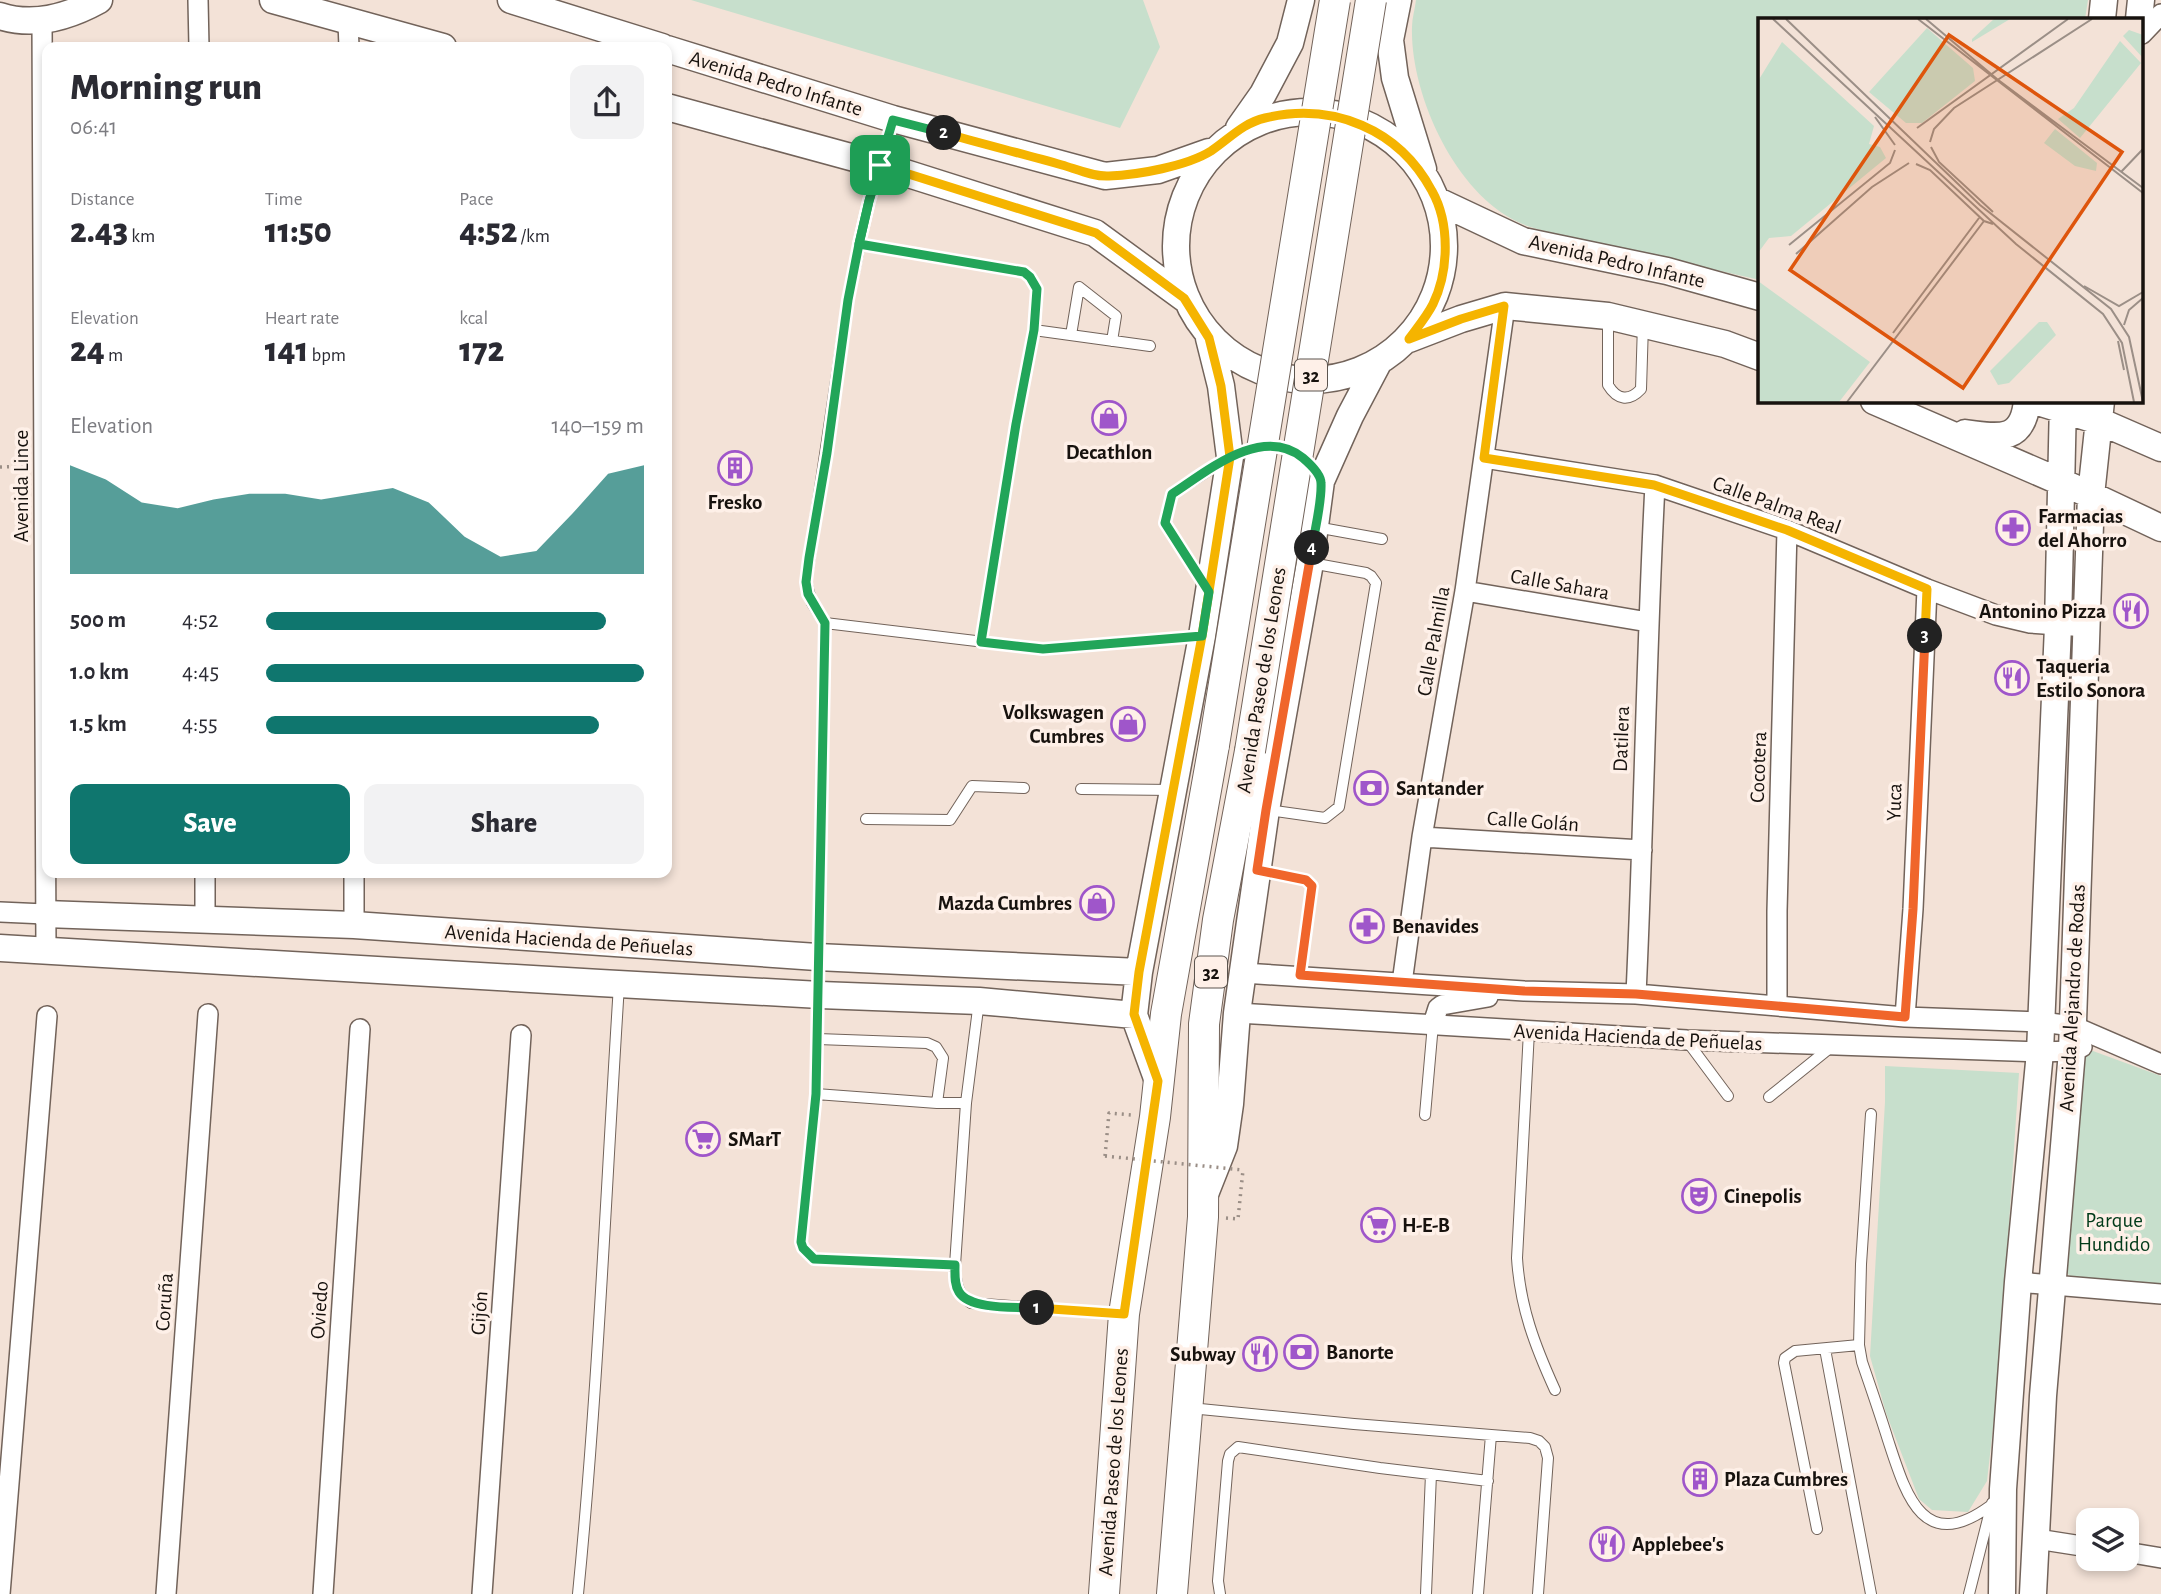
<!DOCTYPE html>
<html lang="en">
<head>
<meta charset="utf-8">
<style>
  :root { --surface:#fff; --page:#f2f2f3; --text:#2b2b33; --muted:#7c7c81; --accent:#0f766e }
  body { margin:0; font-family:"Alegreya Sans",sans-serif; background:var(--page); color:var(--text); height:100vh; display:flex; flex-direction:column; font-size:26px; white-space:nowrap }
  * { box-sizing:border-box; margin:0 }
  p { font-size:23px; color:var(--muted) }
  .icon { flex:none; width:38px; height:38px; fill:none; stroke:currentColor; stroke-width:2; stroke-linecap:round; stroke-linejoin:round }
  .map { position:relative; flex:1; overflow:hidden }
  .drawer { position:absolute; left:42px; top:42px; width:630px; height:836px; display:flex; flex-direction:column; background:var(--surface); border-radius:14px; box-shadow:0 4px 10px #0003 }
  .drawer>* { flex:none }
  .tools { position:absolute; left:2076px; top:1508px; display:grid; gap:14px }
  .tools a { display:grid; place-items:center; width:63px; height:63px; border-radius:14px; background:var(--surface); box-shadow:0 4px 10px #0003; font-size:35px }
  .pin { position:absolute; display:grid; place-items:center; width:60px; height:60px; color:#fff; margin:-30px; border-radius:14px; box-shadow:0 4px 10px #0006 }
  .km { position:absolute; width:35px; height:35px; margin:-18px; border-radius:50%; background:#222; color:#fff; font-size:19px; line-height:35px; text-align:center }
  .round { display:grid; place-items:center; flex:none; width:74px; height:74px; border-radius:14px; background:var(--page) }
  .summary { display:flex; align-items:center; justify-content:space-between; height:119px; padding:0 28px }
  h1 { font-size:38px; font-weight:800; line-height:52px }
  .stats { display:grid; grid-template-columns:repeat(3,1fr); gap:10px; height:119px; padding:7px 28px }
  .stats div { display:grid; align-content:center }
  .stats b { font-size:35px; font-weight:800 }
  .stats small { font-size:19px; font-weight:400 }
  .stats p { font-size:19px }
  .chart { height:196px; padding:14px 28px }
  .chart p { display:flex; justify-content:space-between }
  .chart svg { width:100%; height:126px; margin-top:7px; fill:var(--accent); opacity:.7 }
  .button { display:flex; gap:14px; margin-top:auto; padding:14px 28px }
  .button a { flex:1; height:80px; border-radius:14px; background:var(--accent); color:#fff; font-size:28px; font-weight:800; line-height:80px; text-align:center }
  .button a+a { background:var(--page); color:var(--text) }
  ul { padding:0 28px; list-style:none; font-size:23px }
  li { display:grid; grid-template-columns:112px 84px 1fr; align-items:center; height:52px }
  li i { height:18px; border-radius:9px; background:var(--accent) }
  .map>svg:first-child { display:block }
  .green { fill:#c7dfcc }
  .lines { fill:none; stroke-linecap:round; stroke-linejoin:round }
  .lane-casing { stroke:#72635a; stroke-width:12 }
  .street-casing { stroke:#72635a; stroke-width:22 }
  .secondary-casing { stroke:#72635a; stroke-width:29 }
  .primary-casing { stroke:#72635a; stroke-width:32 }
  .path { stroke:#9a8e86; stroke-width:3.5; stroke-dasharray:2 5; stroke-linecap:butt }
  .lane { stroke:#fff; stroke-width:10 }
  .street { stroke:#fff; stroke-width:19 }
  .secondary { stroke:#fff; stroke-width:26 }
  .primary { stroke:#fff; stroke-width:30 }
  .primary-bridge-casing { stroke:#72635a; stroke-width:32; stroke-linecap:butt }
  .path-bridge { stroke:#9a8e86; stroke-width:3.5; stroke-dasharray:2 5; stroke-linecap:butt }
  .primary-bridge { stroke:#fff; stroke-width:30 }
  .split-1-casing { stroke:#fff; stroke-width:14 }
  .split-2-casing { stroke:#fff; stroke-width:14 }
  .split-3-casing { stroke:#fff; stroke-width:14 }
  .split-4-casing { stroke:#fff; stroke-width:14 }
  .split-5-casing { stroke:#fff; stroke-width:14 }
  .split-1 { stroke:#f5b400; stroke-width:9 }
  .split-2 { stroke:#22a559; stroke-width:9 }
  .split-3 { stroke:#f5b400; stroke-width:9 }
  .split-4 { stroke:#f0652b; stroke-width:9 }
  .split-5 { stroke:#22a559; stroke-width:9 }
  .labels { text-anchor:middle; stroke-width:7; stroke-linejoin:round; paint-order:stroke }
  .shield { fill:#fef0e8; stroke:#5c554f; stroke-width:2 }
  .shield-label { font-size:19px; font-weight:bold; fill:#17120e }
  .street-label { font-size:21px; fill:#17120e; stroke:#fef0e8 }
  .poi-label { font-size:21px; font-weight:bold; fill:#17120e; stroke:#fef0e8; text-anchor:start }
  .park-label { font-size:21px; fill:#003a19; stroke:#fef0e8 }
  .inset-road { fill:none; stroke:#9b8f87; stroke-width:2 }
  .view { fill:#de550c; fill-opacity:0.15; stroke:#de550c; stroke-width:3.5 }
  .inset-edge { fill:none; stroke:#17120e; stroke-width:3.5 }
</style>
</head>
<body>
<div class="map">
<svg width="2161" height="1594" viewBox="0 0 2161 1594">
  <rect width="100%" height="100%" fill="#f3e2d7"/>
  <path class="green" d="M691 0H1143L1160 47 1120 128Z
    M1416 0H2088L2085 19H1760V280L1549 232C1539 229 1528 227 1518 222 1455 193 1410 94 1412 27 1412 18 1415 9 1416 0Z
    M2089 1051H2093L2161 1076V1285L2071 1277 2065 1271 2083 1057Z
    M1885 1066 2019 1073 1999 1375 1987 1481 1968 1512 1932 1510 1919 1499 1886 1413 1870 1356 1885 1102Z"/>
  <g class="lines">
    <g class="lane-casing">
      <path id="lane" d="M893 121 869 201 848 300 806 582 812 603 825 623 816 1094 801 1242 803 1248 814 1259 955 1265 966 1103 979 1001
        M859 244 1024 272 1030 277 1037 289 1034 330 1016 424 981 642
        M1608 319V385C1617 400 1629 402 1641 389L1643 324
        M1034 330 1150 346
        M1071 335 1079 287 1116 316 1112 341
        M1316 527 1382 539
        M1205 585 1165 523 1172 494 1225 460
        M825 623 1043 649 1200 636
        M1081 789 1173 790
        M1268 810 1325 818 1339 807 1376 583 1371 576 1366 573 1311 563
        M866 819 950 820 972 786 1024 788
        M1258 870 1306 880 1312 886 1300 975
        M1529 1031 1517 1258C1520 1307 1535 1346 1555 1390
        M818 1039 927 1043 936 1047 943 1058 937 1103
        M1687 1041 1728 1096
        M816 1094 937 1103H966
        M1769 1097 1831 1047
        M1871 1114 1861 1264 1859 1345 1862 1362C1871 1388 1880 1414 1888 1440 1906 1495 1923 1555 1990 1506
        M1425 1115 1433 1024
        M955 1265C956 1282 956 1293 971 1303L1120 1314
        M1825 1349 1871 1594
        M1190 1408 1354 1424 1530 1438 1539 1441 1545 1447 1548 1458 1538 1594
        M1817 1529 1784 1363 1785 1358 1795 1351 1859 1345
        M578 1594C598 1391 606 1188 619 985
        M1220 1594 1218 1581 1228 1461 1230 1454 1238 1447 1380 1468 1488 1481
        M1426 1594 1431 1474
        M1478 1594 1491 1435
        M1969 1594 1992 1503"/>
    </g>
    <g class="street-casing">
      <path id="street" d="M198 0 199 47
        M42 20 46 951
        M348 22 349 47
        M2142 34 2161 14
        M1484 458 1655 485 1787 530 1927 589 1996 615 2030 623 2087 627
        M1465 591 1648 622
        M1422 837 1642 850
        M0 912 45 914
        M205 919V873
        M354 925V873
        M1243 973 1524 991 1636 994 1905 1017 2041 1022 2073 1026 2161 1064
        M1402 983 1422 837 1465 591 1505 306
        M1636 994C1644 825 1646 655 1655 485
        M1777 1005V911L1787 530
        M1237 1013 1687 1040 2040 1052 2072 1051 2082 1047
        M1905 1017 1913 909 1927 589
        M1433 1024 1438 1008 1442 1005 1488 997
        M2018 1282 2161 1294
        M2037 1539 2088 1547
        M2126 1552 2161 1558
        M0 1594 47 1016
        M166 1594 208 1014
        M323 1594 360 1029
        M482 1594 521 1035"/>
    </g>
    <g class="secondary-casing">
      <path id="secondary" d="M273 0 443 47
        M511 0 662 47
        M1398 0 1390 40 1395 78 1423 169
        M0 16C34 27 70 16 99 0
        M2102 19 2104 0
        M2139 19 2141 0
        M667 49 893 119 1105 176 1158 170 1209 152
        M667 107 880 165 1095 233 1184 298
        M1176 246a134 134 0 1 1 268 0a134 134 0 1 1-268 0Z
        M1239 128 1263 94 1290 43 1301 0
        M1438 201 1523 241 1667 271 1760 297
        M1409 339 1461 319 1505 306 1608 316 1725 344 1760 357
        M1874 401 2091 495 2161 528
        M2035 401 2099 421 2161 448
        M1965 433C2000 438 2023 442 2027 401
        M45 914 354 925 817 957 1139 972
        M0 948 600 983 820 995 979 1001 1134 1015
        M1158 1081 1134 1015 1139 972 1202 636 1230 457 1221 386 1209 338
        M1205 1194 1224 1146 1230 1104 1237 1013 1266 810 1310 563 1321 481 1350 416 1378 363
        M2002 1594 2003 1489 2018 1282 2040 1052 2058 626 2063 401
        M2033 1594 2043 1396 2072 1051 2091 495 2101 401"/>
    </g>
    <g class="primary-casing">
      <path id="primary" d="M1104 1594 1124 1314 1155 1117 1166 1014 1214 745
        M1172 1594 1203 1217 1204 1024 1218 920 1250 751"/>
    </g>
    <path class="path" d="M0 467 26 466
      M1105 1156 1109 1113 1132 1115
      M1226 1218 1238 1219 1243 1170"/>
    <use href="#lane" class="lane"/>
    <use href="#street" class="street"/>
    <use href="#secondary" class="secondary"/>
    <use href="#primary" class="primary"/>
    <g class="primary-bridge-casing">
      <path id="primary-bridge" d="M1214 745 1335 0
        M1250 751 1371 0"/>
    </g>
    <path class="path-bridge" d="M1105 1156 1243 1170"/>
    <use href="#primary-bridge" class="primary-bridge"/>
  </g>
  <g class="lines">
    <g class="split-1-casing">
      <path id="split-1" d="M880 165 1096 233 1184 298 1209 338 1221 386 1230 457 1202 636 1139 972 1134 1014 1158 1081 1124 1314 1037 1308"/>
    </g>
    <g class="split-2-casing">
      <path id="split-2" d="M944 133 893 120 869 201 859 244 848 300 827 453 809 558 806 582 808 594 825 623 816 1094 801 1242 803 1248 814 1259 955 1265C955 1274 954 1284 959 1292 970 1310 1017 1307 1037 1308"/>
    </g>
    <g class="split-3-casing">
      <path id="split-3" d="M944 133C983 144 1023 154 1062 165 1076 169 1094 177 1109 176 1138 175 1187 166 1211 151 1229 139 1243 123 1265 118 1333 102 1399 129 1432 191 1450 223 1449 271 1433 304 1427 316 1417 328 1409 339L1461 319 1504 306 1484 458 1654 485 1787 530 1927 589 1925 636"/>
    </g>
    <g class="split-4-casing">
      <path id="split-4" d="M1312 548 1266 810 1257 870 1306 880 1312 886 1300 975 1524 991 1636 994 1905 1017 1913 909 1925 636"/>
    </g>
    <g class="split-5-casing">
      <path id="split-5" d="M880 165 869 201 859 244 1024 272 1030 277 1037 289 1034 330 1016 424 981 642 1043 649 1202 636 1209 592 1165 523 1172 494C1206 472 1262 424 1303 458 1310 464 1321 474 1321 483 1322 502 1315 528 1312 548"/>
    </g>
    <use href="#split-1" class="split-1"/>
    <use href="#split-2" class="split-2"/>
    <use href="#split-3" class="split-3"/>
    <use href="#split-4" class="split-4"/>
    <use href="#split-5" class="split-5"/>
  </g>
  <defs>
    <g id="shop-ring" transform="scale(1.75)"><circle r="9.5" fill="#fef0e8" stroke="#9f56ca" stroke-width="1.5"/><path d="M-5-2.5h2.3a2.7 3.5 0 0 1 5.4 0H5L5.5 6h-11ZM-1.5-2.5h3a1.5 2.3 0 0 0-3 0Z" fill="#9f56ca"/></g>
    <g id="building-ring" transform="scale(1.75)"><circle r="9.5" fill="#fef0e8" stroke="#9f56ca" stroke-width="1.5"/><path d="M-4-6H4V6H1V3H-1V6H-4ZM-2.5-4.3h1.7v1.8h-1.7ZM.8-4.3h1.7v1.8H.8ZM-2.5-1h1.7V.8h-1.7ZM.8-1h1.7V.8H.8Z" fill="#9f56ca"/></g>
    <g id="pharmacy-ring" transform="scale(1.75)"><circle r="9.5" fill="#fef0e8" stroke="#9f56ca" stroke-width="1.5"/><path d="M-2-6h4v4h4v4h-4v4h-4v-4h-4v-4h4Z" fill="#9f56ca"/></g>
    <g id="restaurant-ring" transform="scale(1.75)"><circle r="9.5" fill="#fef0e8" stroke="#9f56ca" stroke-width="1.5"/><path d="M-5-6h1v4h1v-4h1v4h1v-4h1v5L-1.5 .5V6h-2V.5L-5-1ZM5-6V6H3V1.5H1.5Q1.5-4 5-6Z" fill="#9f56ca"/></g>
    <g id="bank-ring" transform="scale(1.75)"><circle r="9.5" fill="#fef0e8" stroke="#9f56ca" stroke-width="1.5"/><path d="M-6-4H6V4H-6ZM0-2.3a2.3 2.3 0 1 0 0 4.6a2.3 2.3 0 1 0 0-4.6Z" fill="#9f56ca"/></g>
    <g id="supermarket-ring" transform="scale(1.75)"><circle r="9.5" fill="#fef0e8" stroke="#9f56ca" stroke-width="1.5"/><path d="M-6-5.5h2.5l.6 2H6L4.5 2H-2.5L-4.4-4H-6ZM-1.5 3.2a1.3 1.3 0 1 0 .1 0ZM3 3.2a1.3 1.3 0 1 0 .1 0Z" fill="#9f56ca"/></g>
    <g id="theatre-ring" transform="scale(1.75)"><circle r="9.5" fill="#fef0e8" stroke="#9f56ca" stroke-width="1.5"/><path d="M-5-5.5Q0-4 5-5.5V0Q5 5 0 6Q-5 5-5 0ZM-3.3-2.5H-1v1.5H-3.3ZM1-2.5H3.3v1.5H1ZM-2.8 1Q0 5.5 2.8 1Z" fill="#9f56ca"/></g>
  </defs>
  <g fill-rule="evenodd">
    <use href="#shop-ring" x="1109" y="418"/>
    <use href="#building-ring" x="735" y="468"/>
    <use href="#pharmacy-ring" x="2013" y="528"/>
    <use href="#restaurant-ring" x="2131" y="611"/>
    <use href="#restaurant-ring" x="2012" y="678"/>
    <use href="#shop-ring" x="1128" y="724"/>
    <use href="#bank-ring" x="1371" y="788"/>
    <use href="#shop-ring" x="1097" y="903"/>
    <use href="#pharmacy-ring" x="1367" y="926"/>
    <use href="#supermarket-ring" x="703" y="1139"/>
    <use href="#theatre-ring" x="1699" y="1196"/>
    <use href="#supermarket-ring" x="1378" y="1225"/>
    <use href="#bank-ring" x="1301" y="1352"/>
    <use href="#restaurant-ring" x="1260" y="1354"/>
    <use href="#building-ring" x="1700" y="1479"/>
    <use href="#restaurant-ring" x="1607" y="1544"/>
  </g>
  <g class="labels">
    <g class="shield">
      <rect x="1295" y="359.5" width="32" height="31" rx="5"/>
      <rect x="1195" y="956.5" width="32" height="31" rx="5"/>
    </g>
    <g class="shield-label">
      <text x="1311" y="382">32</text>
      <text x="1211" y="979">32</text>
    </g>
    <g class="street-label">
      <text transform="translate(776 83) rotate(17)" y="7">Avenida Pedro Infante</text>
      <text transform="translate(1617 261) rotate(13)" y="7">Avenida Pedro Infante</text>
      <text transform="translate(21 486) rotate(-90)" y="7">Avenida Lince</text>
      <text transform="translate(1777 505) rotate(20)" y="7">Calle Palma Real</text>
      <text transform="translate(1560 584) rotate(10)" y="7">Calle Sahara</text>
      <text transform="translate(1433 641) rotate(-80)" y="7">Calle Palmilla</text>
      <text transform="translate(1261 680) rotate(-81)" y="7">Avenida Paseo de los Leones</text>
      <text transform="translate(1621 739) rotate(-88)" y="7">Datilera</text>
      <text transform="translate(1758 767) rotate(-88)" y="7">Cocotera</text>
      <text transform="translate(1894 802) rotate(-88)" y="7">Yuca</text>
      <text transform="translate(1533 821) rotate(4)" y="7">Calle Golán</text>
      <text transform="translate(569 940) rotate(4)" y="7">Avenida Hacienda de Peñuelas</text>
      <text transform="translate(2072 998) rotate(-87)" y="7">Avenida Alejandro de Rodas</text>
      <text transform="translate(1638 1037) rotate(3)" y="7">Avenida Hacienda de Peñuelas</text>
      <text transform="translate(164 1302) rotate(-86)" y="7">Coruña</text>
      <text transform="translate(319 1310) rotate(-86)" y="7">Oviedo</text>
      <text transform="translate(479 1313) rotate(-86)" y="7">Gijón</text>
      <text transform="translate(1113 1462) rotate(-86)" y="7">Avenida Paseo de los Leones</text>
    </g>
    <g class="poi-label">
      <text x="1109" y="459" text-anchor="middle">Decathlon</text>
      <text x="735" y="509" text-anchor="middle">Fresko</text>
      <text x="2038" y="523">Farmacias<tspan x="2038" dy="24">del Ahorro</tspan></text>
      <text x="2106" y="618" text-anchor="end">Antonino Pizza</text>
      <text x="2036" y="673">Taqueria<tspan x="2036" dy="24">Estilo Sonora</tspan></text>
      <text x="1104" y="719" text-anchor="end">Volkswagen<tspan x="1104" dy="24">Cumbres</tspan></text>
      <text x="1396" y="795">Santander</text>
      <text x="1072" y="910" text-anchor="end">Mazda Cumbres</text>
      <text x="1392" y="933">Benavides</text>
      <text x="728" y="1146">SMarT</text>
      <text x="1724" y="1203">Cinepolis</text>
      <text x="1402" y="1232">H-E-B</text>
      <text x="1326" y="1359">Banorte</text>
      <text x="1236" y="1361" text-anchor="end">Subway</text>
      <text x="1724" y="1486">Plaza Cumbres</text>
      <text x="1632" y="1551">Applebee's</text>
    </g>
    <g class="park-label">
      <text x="2114" y="1227">Parque<tspan x="2114" dy="24">Hundido</tspan></text>
    </g>
  </g>
  <g transform="translate(1758 18)">
    <rect width="385" height="385" fill="#f3e2d7"/>
    <path d="M236 1H252L214 24V21ZM169 10 215 50 217 63 164 105H148L111 74ZM371 12 385 17V40L365 18ZM362 23 383 45 322 120 300 101 316 90ZM24 24 116 108 111 126 122 129 128 140 33 218 11 220 0 235V63ZM297 111 339 145 338 153 317 148 286 125ZM0 263 112 344 81 384H0ZM281 304H289L298 317 251 365 240 367 232 353Z" fill="#c7dfcc"/>
    <path class="inset-road" d="M15 1 258 226 345 296 364 325 376 384M28 1 222 187 353 291 371 319 385 384M160 1 385 175M168 1 239 61 385 170M117 99 137 127M159 110 310 1M172 124 176 111 196 90 334 1M173 129 181 144 235 194M158 146 172 152 226 203 235 206M363 154 385 131M31 227 132 145 137 132M38 236 114 169 151 145M326 268 361 288 385 274M366 307 371 292 385 280M135 315 221 200M360 323 366 352M89 384 226 203"/>
    <path class="view" d="M191 17 364 134 205 370 32 252Z"/>
    <rect width="385" height="385" class="inset-edge"/>
  </g>
</svg>
<div class="tools">
<a><svg class="icon" aria-label="layers" viewBox="0 0 24 24"><path d="M12 4l9 5-9 5-9-5zM3 14l9 5 9-5"/></svg></a>
</div>
<div class="pin" style="left:880px;top:165px;background:#1e9e55"><svg class="icon" aria-label="arrive" viewBox="0 0 24 24"><path d="M6 21V4h12l-3 4 3 4H6"/></svg></div>
<b class="km" style="left:1037px;top:1308px">1</b>
<b class="km" style="left:944px;top:133px">2</b>
<b class="km" style="left:1925px;top:636px">3</b>
<b class="km" style="left:1312px;top:548px">4</b>
<section class="drawer">
<div class="summary"><div><h1>Morning run</h1><p>06:41</p></div><a class="round"><svg class="icon" aria-label="share" viewBox="0 0 24 24"><path d="M12 15V3M7 8l5-5 5 5M5 13v7h14v-7"/></svg></a></div>
<div class="stats">
<div><p>Distance</p><b>2.43<small> km</small></b></div>
<div><p>Time</p><b>11:50</b></div>
<div><p>Pace</p><b>4:52<small> /km</small></b></div>
</div>
<div class="stats">
<div><p>Elevation</p><b>24<small> m</small></b></div>
<div><p>Heart rate</p><b>141<small> bpm</small></b></div>
<div><p>kcal</p><b>172</b></div>
</div>
<div class="chart"><p><span>Elevation</span>140–159 m</p>
<svg viewBox="0 0 160 44" preserveAspectRatio="none"><path d="M0 44V6L10 11L20 19L30 21L40 18L50 16L60 16L70 18L80 16L90 14L100 19L110 31L120 38L130 36L140 23L150 9L160 6V44z"/></svg>
</div>
<ul>
<li><b>500 m</b>4:52<i style="width:90%"></i></li>
<li><b>1.0 km</b>4:45<i style="width:100%"></i></li>
<li><b>1.5 km</b>4:55<i style="width:88%"></i></li>
</ul>
<div class="button"><a>Save</a><a>Share</a></div>
</section>
</div>
</body>
</html>
